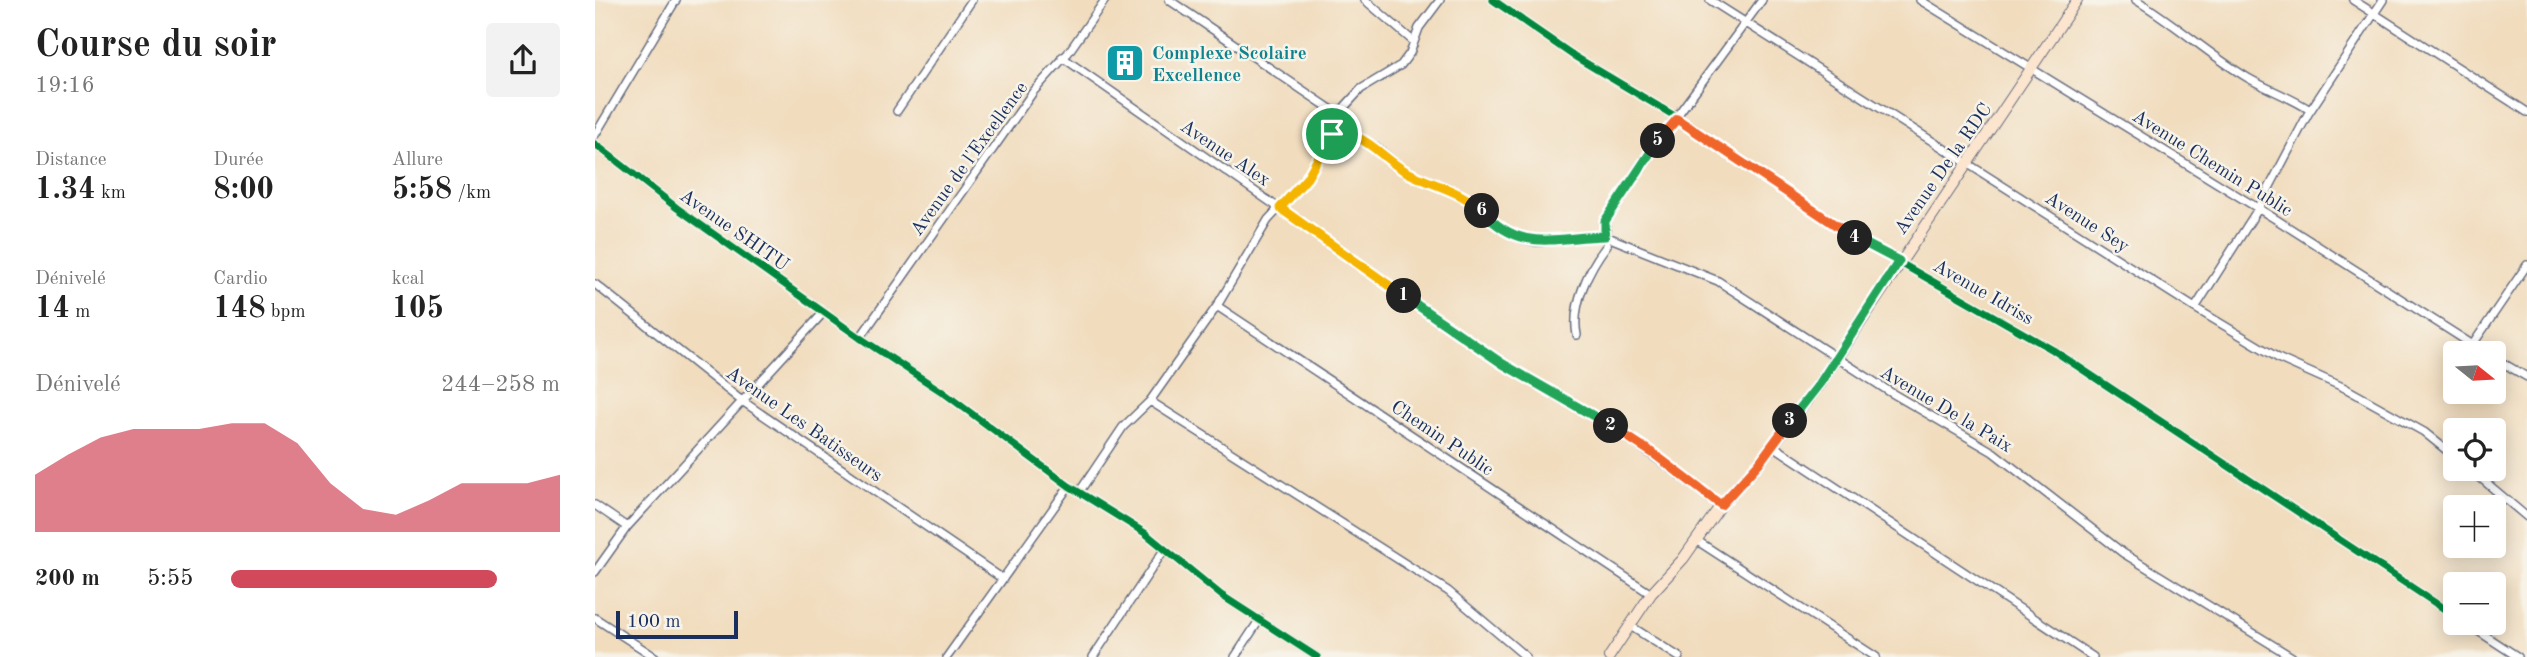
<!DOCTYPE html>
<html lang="fr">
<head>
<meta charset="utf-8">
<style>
  :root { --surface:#fff; --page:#f2f2f2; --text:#222; --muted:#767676; --accent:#d1495b }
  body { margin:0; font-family:"Old Standard TT",serif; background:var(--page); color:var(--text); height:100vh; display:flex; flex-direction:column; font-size:26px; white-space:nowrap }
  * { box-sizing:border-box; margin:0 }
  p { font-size:23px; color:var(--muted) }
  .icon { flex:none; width:38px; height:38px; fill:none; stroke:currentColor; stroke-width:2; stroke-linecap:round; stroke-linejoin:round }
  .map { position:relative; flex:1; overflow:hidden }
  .side { display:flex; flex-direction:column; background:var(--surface); width:595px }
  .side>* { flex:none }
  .needle { width:46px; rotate:108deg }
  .buttons { position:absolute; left:1848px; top:341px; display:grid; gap:14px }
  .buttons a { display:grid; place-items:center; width:63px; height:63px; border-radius:7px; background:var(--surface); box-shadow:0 4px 18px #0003; font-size:35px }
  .scale { position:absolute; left:21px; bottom:18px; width:122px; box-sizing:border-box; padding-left:7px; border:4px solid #1b2f5e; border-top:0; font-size:19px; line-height:24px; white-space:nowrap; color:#1b2f5e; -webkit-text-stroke:5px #f7f3e8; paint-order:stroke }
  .pin { position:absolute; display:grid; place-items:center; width:60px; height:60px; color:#fff; margin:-30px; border:4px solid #fff; border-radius:50%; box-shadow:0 2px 7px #0007 }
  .km { position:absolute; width:35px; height:35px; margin:-18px; border-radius:50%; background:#222; color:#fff; font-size:19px; line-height:35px; text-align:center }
  .round { display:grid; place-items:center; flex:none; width:74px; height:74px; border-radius:7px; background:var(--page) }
  .summary { display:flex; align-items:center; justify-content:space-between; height:119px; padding:0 35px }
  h1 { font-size:38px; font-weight:600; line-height:52px }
  .figures { display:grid; grid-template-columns:repeat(3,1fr); gap:10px; height:119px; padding:7px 35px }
  .figures div { display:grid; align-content:center }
  .figures b { font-size:30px; font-weight:600 }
  .figures small { font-size:19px; font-weight:400 }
  .figures p { font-size:19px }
  .chart { height:196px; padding:14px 35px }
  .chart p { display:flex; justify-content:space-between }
  .chart svg { width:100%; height:126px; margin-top:7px; fill:var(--accent); opacity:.7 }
  ul { padding:0 35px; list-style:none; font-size:23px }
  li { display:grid; grid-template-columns:112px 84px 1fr; align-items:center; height:52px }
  li i { height:18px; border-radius:9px; background:var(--accent) }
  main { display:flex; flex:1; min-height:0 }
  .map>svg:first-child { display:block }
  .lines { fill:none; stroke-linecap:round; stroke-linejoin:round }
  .street-casing { stroke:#666c7f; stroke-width:10 }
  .secondary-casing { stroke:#666c7f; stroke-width:12 }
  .street { stroke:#fff; stroke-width:7 }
  .secondary { stroke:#fce5cf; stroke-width:10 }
  .cycleway-casing { stroke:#f7f3e8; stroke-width:11 }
  .cycleway { stroke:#00873e; stroke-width:7 }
  .split-1-casing { stroke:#fff; stroke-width:14 }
  .split-2-casing { stroke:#fff; stroke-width:14 }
  .split-3-casing { stroke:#fff; stroke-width:14 }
  .split-4-casing { stroke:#fff; stroke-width:14 }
  .split-5-casing { stroke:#fff; stroke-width:14 }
  .split-6-casing { stroke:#fff; stroke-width:14 }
  .split-7-casing { stroke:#fff; stroke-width:14 }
  .split-1 { stroke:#f5b400; stroke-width:9 }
  .split-2 { stroke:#22a559; stroke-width:9 }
  .split-3 { stroke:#f0652b; stroke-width:9 }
  .split-4 { stroke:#22a559; stroke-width:9 }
  .split-5 { stroke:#f0652b; stroke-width:9 }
  .split-6 { stroke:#22a559; stroke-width:9 }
  .split-7 { stroke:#f5b400; stroke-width:9 }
  .labels { text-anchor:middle; stroke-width:5; stroke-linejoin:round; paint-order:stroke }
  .culture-label { font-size:19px; font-weight:bold; fill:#0d838f; stroke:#f7f3e8; text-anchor:start }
  .street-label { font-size:19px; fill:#1b2f5e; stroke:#f7f3e8 }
</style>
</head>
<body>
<main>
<section class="side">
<div class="summary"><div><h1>Course du soir</h1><p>19:16</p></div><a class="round"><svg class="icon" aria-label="share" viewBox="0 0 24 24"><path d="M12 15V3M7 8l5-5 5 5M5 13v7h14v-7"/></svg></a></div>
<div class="figures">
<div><p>Distance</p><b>1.34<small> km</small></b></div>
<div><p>Durée</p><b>8:00</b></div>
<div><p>Allure</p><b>5:58<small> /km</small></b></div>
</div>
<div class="figures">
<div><p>Dénivelé</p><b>14<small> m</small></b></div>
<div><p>Cardio</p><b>148<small> bpm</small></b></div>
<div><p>kcal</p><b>105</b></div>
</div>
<div class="chart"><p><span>Dénivelé</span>244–258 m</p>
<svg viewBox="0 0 160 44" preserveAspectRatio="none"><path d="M0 44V24L10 17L20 11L30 8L40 8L50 8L60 6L70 6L80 13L90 27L100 36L110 38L120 33L130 27L140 27L150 27L160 24V44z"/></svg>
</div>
<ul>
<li><b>200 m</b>5:55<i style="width:81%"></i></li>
</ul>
</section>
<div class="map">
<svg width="1932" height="657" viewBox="0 0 1932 657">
  <rect width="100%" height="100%" fill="#f7f3e8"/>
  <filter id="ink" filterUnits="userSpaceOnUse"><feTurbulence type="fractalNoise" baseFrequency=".0143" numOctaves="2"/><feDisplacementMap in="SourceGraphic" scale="14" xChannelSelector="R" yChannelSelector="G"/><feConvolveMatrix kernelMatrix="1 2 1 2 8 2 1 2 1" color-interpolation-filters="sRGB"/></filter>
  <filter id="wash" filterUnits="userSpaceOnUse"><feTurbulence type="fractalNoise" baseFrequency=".00686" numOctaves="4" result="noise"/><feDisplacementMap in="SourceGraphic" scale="28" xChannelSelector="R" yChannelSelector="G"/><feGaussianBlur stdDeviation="1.57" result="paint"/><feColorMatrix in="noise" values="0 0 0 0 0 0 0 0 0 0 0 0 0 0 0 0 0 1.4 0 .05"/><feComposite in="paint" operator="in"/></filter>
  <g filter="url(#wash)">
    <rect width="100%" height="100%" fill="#f1dcbd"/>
  </g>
  <g filter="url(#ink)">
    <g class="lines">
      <g class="street-casing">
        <path id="street" d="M574 0 743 114
          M770 0 818 41
          M898 0 979 56 1078 115 1258 236 1458 350 1860 616
          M1115 0 1600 308 1685 359 1750 388 1829 432 1860 457
          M1325 0 1682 220 1892 354
          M1541 0C1580 23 1614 55 1653 78 1674 90 1695 97 1715 110
          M1758 0 1932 112
          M467 57 908 364 1024 431 1126 505
          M302 111 377 0
          M737 134H752L781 147 811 172 853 188 878 203 905 228 928 239 942 242 1010 236 1123 281 1295 392 1398 452 1528 553 1697 657
          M0 135 81 0
          M0 144 82 208 265 338 349 393 474 486 550 533 626 595 722 657
          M0 284 143 398 408 579
          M622 306 1056 594
          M1600 308 1663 209 1713 114 1788 0
          M982 335C976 305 994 268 1012 245L1011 221 1046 165 1167 0
          M265 338 438 92 473 53 510 0
          M1878 344 1932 265
          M1899 358 1932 377
          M555 401 853 591 931 657
          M1177 445 1498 657
          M1875 469 1932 517
          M485 491 528 427 555 401 622 306 673 220 712 178 734 143 743 114 766 89 806 65 815 53 824 28 845 0
          M0 505 32 527
          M1101 540 1281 657
          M0 572 32 527 229 312
          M0 618 60 657
          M1871 623 1923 657
          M1037 627 1084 657
          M352 657 474 486
          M498 657 569 550
          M640 657 665 619"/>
      </g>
      <g class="secondary-casing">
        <path id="secondary" d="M1014 657 1056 594 1088 559 1126 505 1164 463 1225 383 1482 0"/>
      </g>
      <use href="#street" class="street"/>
      <use href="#secondary" class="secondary"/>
      <g class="cycleway-casing">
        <path id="cycleway" d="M898 0 979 56 1078 115 1258 236 1458 350 1860 616
          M0 144 82 208 265 338 349 393 474 486 550 533 626 595 722 657"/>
      </g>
      <use href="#cycleway" class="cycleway"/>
    </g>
  </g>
  <g class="lines" filter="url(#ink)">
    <g class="split-1-casing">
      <path id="split-1" d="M737 134 712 178 685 208 809 296"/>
    </g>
    <g class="split-2-casing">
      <path id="split-2" d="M809 296 908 364 1016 426"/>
    </g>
    <g class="split-3-casing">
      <path id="split-3" d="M1016 426 1059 454 1126 505 1164 463 1195 421"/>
    </g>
    <g class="split-4-casing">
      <path id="split-4" d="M1195 421 1225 383 1304 261 1260 238"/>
    </g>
    <g class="split-5-casing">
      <path id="split-5" d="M1063 141 1082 119 1260 238"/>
    </g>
    <g class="split-6-casing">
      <path id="split-6" d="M887 211C927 254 959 237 1010 236V221L1063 141"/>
    </g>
    <g class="split-7-casing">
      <path id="split-7" d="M737 134C770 129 787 160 814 173 839 186 866 190 887 211"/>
    </g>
    <use href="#split-1" class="split-1"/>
    <use href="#split-2" class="split-2"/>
    <use href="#split-3" class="split-3"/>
    <use href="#split-4" class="split-4"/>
    <use href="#split-5" class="split-5"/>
    <use href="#split-6" class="split-6"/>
    <use href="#split-7" class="split-7"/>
  </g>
  <defs>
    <g id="building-square" transform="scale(2.0125)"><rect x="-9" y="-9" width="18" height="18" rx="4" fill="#0f9aa8" stroke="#f7f3e8"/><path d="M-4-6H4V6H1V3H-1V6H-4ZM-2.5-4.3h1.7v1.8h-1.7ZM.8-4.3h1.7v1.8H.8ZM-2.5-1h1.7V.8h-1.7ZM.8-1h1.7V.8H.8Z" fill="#fff"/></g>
  </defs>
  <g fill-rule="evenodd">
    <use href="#building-square" x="530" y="63"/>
  </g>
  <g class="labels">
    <g class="culture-label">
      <text x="557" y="59">Complexe Scolaire<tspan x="557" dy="22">Excellence</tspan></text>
    </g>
    <g class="street-label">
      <text transform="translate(631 152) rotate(34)" y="7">Avenue Alex</text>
      <text transform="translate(373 158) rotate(-54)" y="7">Avenue de l'Excellence</text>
      <text transform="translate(1618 162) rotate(32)" y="7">Avenue Chemin Public</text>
      <text transform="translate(1347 168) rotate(-55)" y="7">Avenue De la RDC</text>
      <text transform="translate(1493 221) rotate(33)" y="7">Avenue Sey</text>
      <text transform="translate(140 229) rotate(35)" y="7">Avenue SHITU</text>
      <text transform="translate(1389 291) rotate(30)" y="7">Avenue Idriss</text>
      <text transform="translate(1352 408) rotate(31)" y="7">Avenue De la Paix</text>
      <text transform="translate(210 423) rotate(35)" y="7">Avenue Les Batisseurs</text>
      <text transform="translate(848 437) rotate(34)" y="7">Chemin Public</text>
    </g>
  </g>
</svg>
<div class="buttons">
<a><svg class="needle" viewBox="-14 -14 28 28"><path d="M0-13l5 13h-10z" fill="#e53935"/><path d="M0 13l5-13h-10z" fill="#767676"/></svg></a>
<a><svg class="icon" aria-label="locate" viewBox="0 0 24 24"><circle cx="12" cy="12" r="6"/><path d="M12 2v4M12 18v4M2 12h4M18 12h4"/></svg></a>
<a>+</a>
<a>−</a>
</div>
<div class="scale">100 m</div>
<div class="pin" style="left:737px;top:134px;background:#1e9e55"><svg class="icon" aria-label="arrive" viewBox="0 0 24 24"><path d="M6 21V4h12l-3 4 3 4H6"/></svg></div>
<b class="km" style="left:809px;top:296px">1</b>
<b class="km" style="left:1016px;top:426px">2</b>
<b class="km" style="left:1195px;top:421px">3</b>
<b class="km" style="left:1260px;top:238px">4</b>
<b class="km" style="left:1063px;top:141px">5</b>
<b class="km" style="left:887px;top:211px">6</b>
</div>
</main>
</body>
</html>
